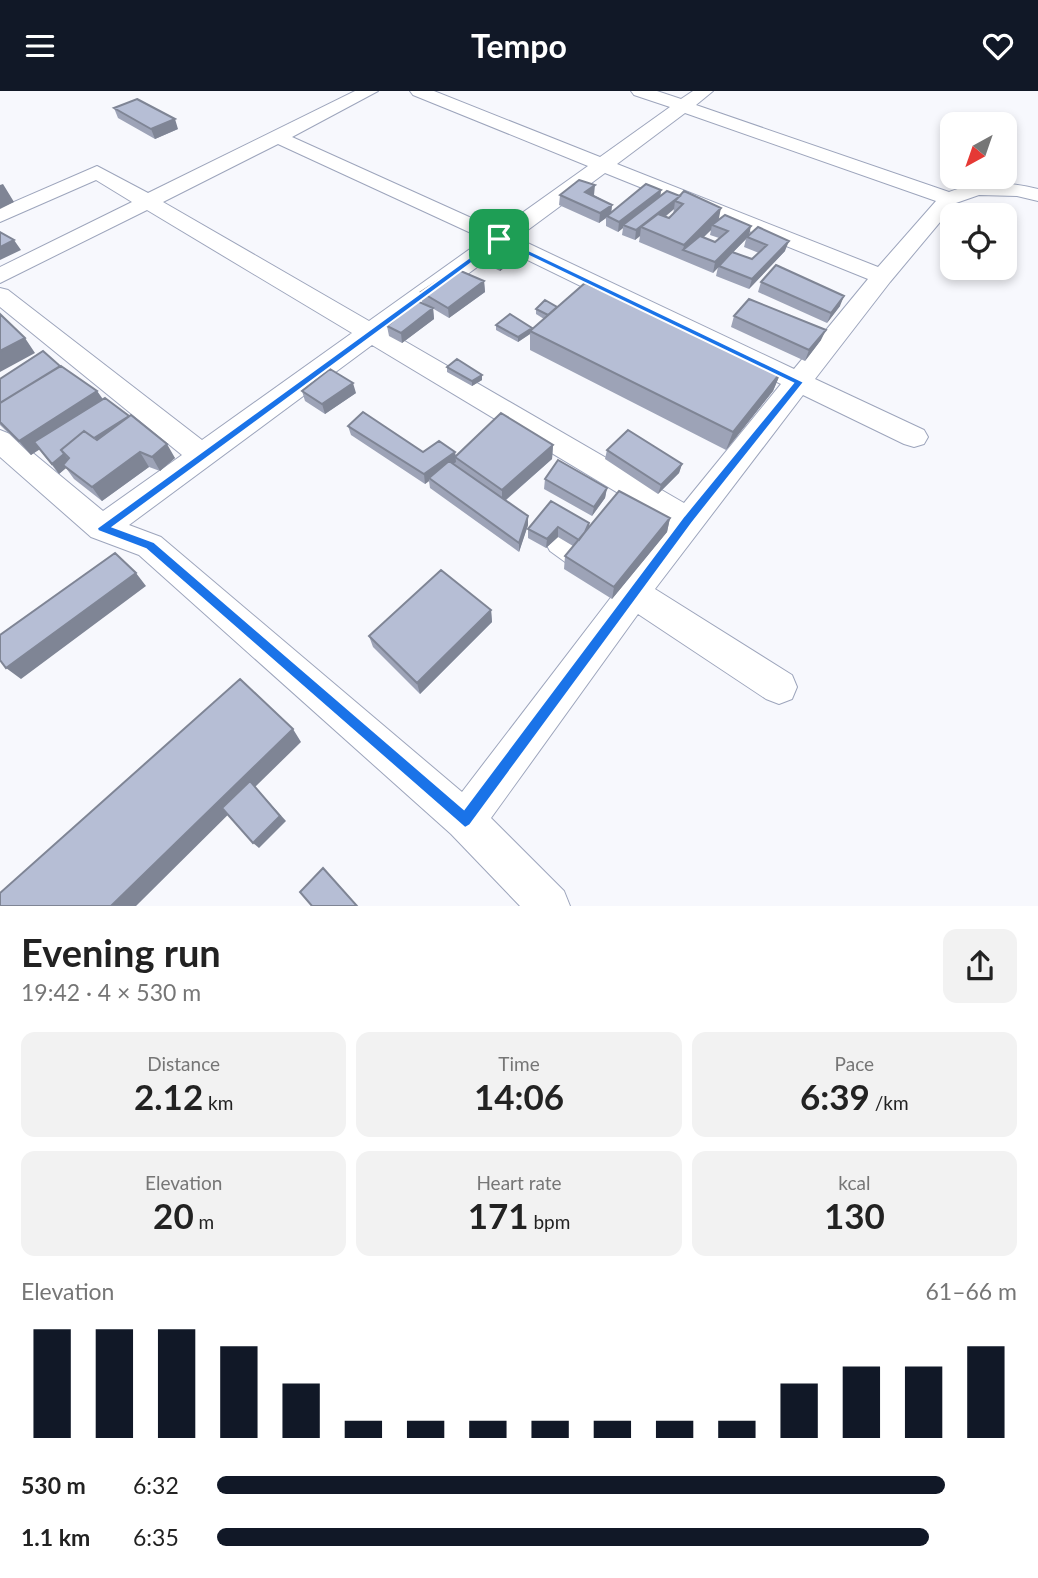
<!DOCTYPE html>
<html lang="en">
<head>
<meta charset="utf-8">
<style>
  :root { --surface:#fff; --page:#f2f2f2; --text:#222; --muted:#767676; --accent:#111827 }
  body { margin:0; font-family:Lato,sans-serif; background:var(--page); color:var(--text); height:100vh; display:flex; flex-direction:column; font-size:26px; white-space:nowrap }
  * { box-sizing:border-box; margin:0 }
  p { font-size:23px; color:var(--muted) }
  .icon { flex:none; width:38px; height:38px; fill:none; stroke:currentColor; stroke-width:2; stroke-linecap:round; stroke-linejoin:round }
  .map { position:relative; height:815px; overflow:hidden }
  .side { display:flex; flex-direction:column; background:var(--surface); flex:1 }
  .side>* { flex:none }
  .needle { width:46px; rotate:220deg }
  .tools { position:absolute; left:940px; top:21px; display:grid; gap:14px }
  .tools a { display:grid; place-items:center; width:77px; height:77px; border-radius:14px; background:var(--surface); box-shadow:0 4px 10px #0003; font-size:35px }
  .pin { position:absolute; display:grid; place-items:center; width:60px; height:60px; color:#fff; margin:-30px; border-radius:14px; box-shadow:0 4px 10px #0006 }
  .round { display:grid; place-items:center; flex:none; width:74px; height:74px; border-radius:14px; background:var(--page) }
  .headline { display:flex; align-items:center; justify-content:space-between; height:119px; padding:0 21px }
  h1 { font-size:38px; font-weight:700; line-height:52px }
  .metrics { display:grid; grid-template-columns:repeat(3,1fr); gap:10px; height:119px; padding:7px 21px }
  .metrics div { display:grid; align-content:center; border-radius:14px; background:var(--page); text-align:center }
  .metrics b { font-size:35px; font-weight:700 }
  .metrics small { font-size:19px; font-weight:400 }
  .metrics p { font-size:19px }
  .chart { height:196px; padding:14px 21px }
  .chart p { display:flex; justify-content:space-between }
  .chart svg { width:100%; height:126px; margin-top:7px; stroke:var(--accent); stroke-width:6 }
  ul { padding:0 21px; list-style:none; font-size:23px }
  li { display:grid; grid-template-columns:112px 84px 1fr; align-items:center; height:52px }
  li i { height:18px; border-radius:9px; background:var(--accent) }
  header { display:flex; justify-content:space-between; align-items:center; height:91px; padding:0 21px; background:var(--accent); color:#fff; font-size:32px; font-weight:700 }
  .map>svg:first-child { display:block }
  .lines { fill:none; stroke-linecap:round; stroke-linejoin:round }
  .minor-casing { stroke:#9da5bc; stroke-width:2 }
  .minor { fill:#fff; fill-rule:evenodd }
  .wall { fill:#9da3b7; fill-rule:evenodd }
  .shaded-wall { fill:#7f8595 }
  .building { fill:#b6bed5; stroke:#7f8595; stroke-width:2 }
  .route { fill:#1a73e8; stroke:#fff; stroke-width:2; fill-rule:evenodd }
</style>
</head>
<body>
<header><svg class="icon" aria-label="menu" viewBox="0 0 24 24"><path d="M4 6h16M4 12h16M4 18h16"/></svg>Tempo<svg class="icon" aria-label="heart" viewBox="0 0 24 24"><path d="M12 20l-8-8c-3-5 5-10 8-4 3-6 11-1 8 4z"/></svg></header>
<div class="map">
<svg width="1038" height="815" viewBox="0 0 1038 815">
  <rect width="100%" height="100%" fill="#f7f8fd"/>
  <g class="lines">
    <g class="minor-casing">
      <path id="minor" d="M355 0H378L292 46 498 139 588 75 413 4 410 0H434L600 66 670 16 634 4 631 0H657L681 8 693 0H713L696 14 949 101C979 90 1007 90 1038 98V110L1017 105 979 104 956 112 890 191 815 288 924 339 928 346 924 353 914 356 904 353 803 304 655 498 792 584 797 596 792 608 779 613 766 608 638 523 491 727 564 800 570 815H520L451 743 139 464 91 446 0 366V339L10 343 103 420 182 364 0 216V197L8 199 202 349 352 242 147 119 0 192V176L132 111 96 89 0 131V117L97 75 148 102ZM685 22 936 110 878 176 617 73ZM278 53 484 148 369 230 163 111ZM605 82 868 188 794 278 517 147ZM503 157 781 293 684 412 389 241ZM372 254 668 432 630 482 572 442 561 438 550 442 545 451 550 460 612 505 462 701 161 446 129 434Z"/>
    </g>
    <use href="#minor" class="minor"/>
  </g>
  <path class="wall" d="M114 17 178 38 155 48 118 27Z
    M661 99 660 105 667 100 719 129 785 160 749 198 716 185 718 176 713 182 639 151 640 145 635 149 622 144 623 137 618 141 606 135V127L599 132 559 114 560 104H594L612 114 611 121ZM674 118 673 123 669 127 665 126ZM711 139 710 144 719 147 715 151 703 146ZM746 148 744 156 759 162 752 168 733 161Z
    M480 164 512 171 500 180 480 170Z
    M484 190 485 201 449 227 422 211 421 201Z
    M761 191 840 215 827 232 758 201Z
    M557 216 781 281 773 300 726 359 530 259V243L518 251 496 239V234L532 237V239L544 228 536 223V218Z
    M433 217 434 228 402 252 389 245 387 235Z
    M734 225 821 249 805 270 731 236Z
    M60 275 97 300 103 308 175 367 160 380 149 376 102 410 74 388 66 377 59 383 39 358 31 364 0 334V288Z
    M447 276 482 289 472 295 447 281Z
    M302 300 356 302 325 323 305 310Z
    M348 335 423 361H455L456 366 553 354 552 368 505 410 528 434 519 461 430 397 429 390 425 393 351 344Z
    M607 359 682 373 679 382 658 403 605 368Z
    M545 388 607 397 605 407 592 425 544 398Z
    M670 427 667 441 612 508 564 478 565 465 573 455 558 446 546 457 528 447V438L589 432V437Z
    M491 519 492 531 420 603 373 556 369 545Z"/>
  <path class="shaded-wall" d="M175 28 178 38 155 48 151 38Z
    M3 93 14 111 0 118V94Z
    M595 94 594 104 584 111 585 101Z
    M661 99 660 109 623 134V137L618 141 619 131Z
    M680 105 675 110 674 118 648 139 641 136 640 145 635 149 636 139Z
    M612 114 611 124 607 125 606 127 599 132 600 122Z
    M721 117 718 132 712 134 711 139 689 161 683 159 684 154Z
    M751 135 749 145 747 146 746 148 713 182 715 171Z
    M14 149 21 159 0 169V156Z
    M789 150 785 160 749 198 752 188Z
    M512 166V171L500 180V175Z
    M484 190 485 201 449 227 448 217Z
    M844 205 840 215 827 232 831 222Z
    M433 217 434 228 402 252 401 242Z
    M532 237 530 243 518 251V246Z
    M826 239 821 249 805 270 809 259Z
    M25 247 35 262 0 281V260Z
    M781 281 773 300 726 359 733 341Z
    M482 284V289L472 295V290Z
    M353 292 356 302 325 323 322 313Z
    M97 300 107 315 31 364 19 350Z
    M129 325 99 358 92 348Z
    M167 353 175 367 160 380 152 366Z
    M553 354 552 368 502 412V399Z
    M140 361 149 376 102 410 92 396Z
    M455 361 456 371 431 389 429 387V390L425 393 424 383Z
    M64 363 72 373 63 374 66 377 59 383 52 373Z
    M682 373 679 382 658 403 661 394Z
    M607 397 605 407 592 425 594 416Z
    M528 425V434L519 461V452Z
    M670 427 667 441 612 508 614 496Z
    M558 436V446L546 457 547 448Z
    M136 482 146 495 21 588 6 577Z
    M491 519 492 531 420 603 417 592Z
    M293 638 301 651 255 696 286 730 259 757 253 752 255 697 136 815H111Z"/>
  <path class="building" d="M137 8 175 28 151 38 114 17Z
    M579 89 595 94 585 101 612 114 600 122 560 104Z
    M646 93 661 99 619 131 607 125Z
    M667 100 680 105 636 139 623 134Z
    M684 100 721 117 684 154 641 136 658 123 669 127 683 113 675 110Z
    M725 124 751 135 715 171 683 159 700 145 715 151 728 140 712 134Z
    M758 136 789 150 752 188 719 175 732 161 752 168 767 154 747 146Z
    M0 141 14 149 0 156Z
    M491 156 512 166 500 175 480 164Z
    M776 174 844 205 831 222 761 191Z
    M456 178 484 190 448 217 421 201Z
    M585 192 781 281 733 341 530 240Z
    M749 208 826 239 809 259 734 225Z
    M545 209 557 216 548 224 536 218Z
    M417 210 433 217 401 242 387 235Z
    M0 223 25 247 0 260Z
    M510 223 532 237 518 246 496 234Z
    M43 260 60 275 0 312V288Z
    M457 268 482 284 472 290 447 276Z
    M61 275 97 300 19 350 0 331V312Z
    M330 278 353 292 322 313 302 300Z
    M105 307 129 325 94 347 84 340 61 359 64 363 52 373 34 351Z
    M363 321 423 361 439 350 455 361 424 383 348 335Z
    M501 322 553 354 502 399 455 366Z
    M131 324 167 353 152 366 140 361 92 396 63 374 69 367 61 359 84 340 97 349Z
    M628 339 682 373 661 394 607 359Z
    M558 369 607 397 594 416 545 388Z
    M449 370 528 425 519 452 429 387Z
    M619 400 670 427 614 496 565 465Z
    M551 410 589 432 585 441 579 449 558 436 547 448 528 438Z
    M115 462 136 482 6 577 0 569V544Z
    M441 479 491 519 417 592 369 545Z
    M240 588 293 638 111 815H0V802Z
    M250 690 280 725 253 752 222 717Z
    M323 777 357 815H312L300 801Z"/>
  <path class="route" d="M499 145 804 291 692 432 470 734 465 737 146 458 98 440 97 437ZM500 151 793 292 684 425 464 718 154 451 113 436Z"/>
</svg>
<div class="tools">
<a><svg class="needle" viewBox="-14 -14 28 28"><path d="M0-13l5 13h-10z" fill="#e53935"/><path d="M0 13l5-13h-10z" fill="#767676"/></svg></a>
<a><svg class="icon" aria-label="locate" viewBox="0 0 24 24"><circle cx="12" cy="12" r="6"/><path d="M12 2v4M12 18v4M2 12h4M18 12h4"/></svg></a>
</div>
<div class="pin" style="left:499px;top:148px;background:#1e9e55"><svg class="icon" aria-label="arrive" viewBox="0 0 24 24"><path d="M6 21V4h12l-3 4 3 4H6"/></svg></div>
</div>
<section class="side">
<div class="headline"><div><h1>Evening run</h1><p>19:42 · 4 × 530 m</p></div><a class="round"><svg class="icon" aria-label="share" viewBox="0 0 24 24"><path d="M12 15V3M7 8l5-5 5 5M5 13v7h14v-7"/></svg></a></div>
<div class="metrics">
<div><p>Distance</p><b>2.12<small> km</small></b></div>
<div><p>Time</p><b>14:06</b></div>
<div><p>Pace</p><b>6:39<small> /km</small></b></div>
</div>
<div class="metrics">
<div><p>Elevation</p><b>20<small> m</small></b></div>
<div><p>Heart rate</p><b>171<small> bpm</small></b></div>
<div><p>kcal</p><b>130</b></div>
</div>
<div class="chart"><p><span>Elevation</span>61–66 m</p>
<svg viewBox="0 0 160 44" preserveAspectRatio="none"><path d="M5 44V6M15 44V6M25 44V6M35 44V12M45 44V25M55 44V38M65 44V38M75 44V38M85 44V38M95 44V38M105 44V38M115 44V38M125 44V25M135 44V19M145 44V19M155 44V12"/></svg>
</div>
<ul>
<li><b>530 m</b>6:32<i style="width:91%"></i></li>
<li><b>1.1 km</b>6:35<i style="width:89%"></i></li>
</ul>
</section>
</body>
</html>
